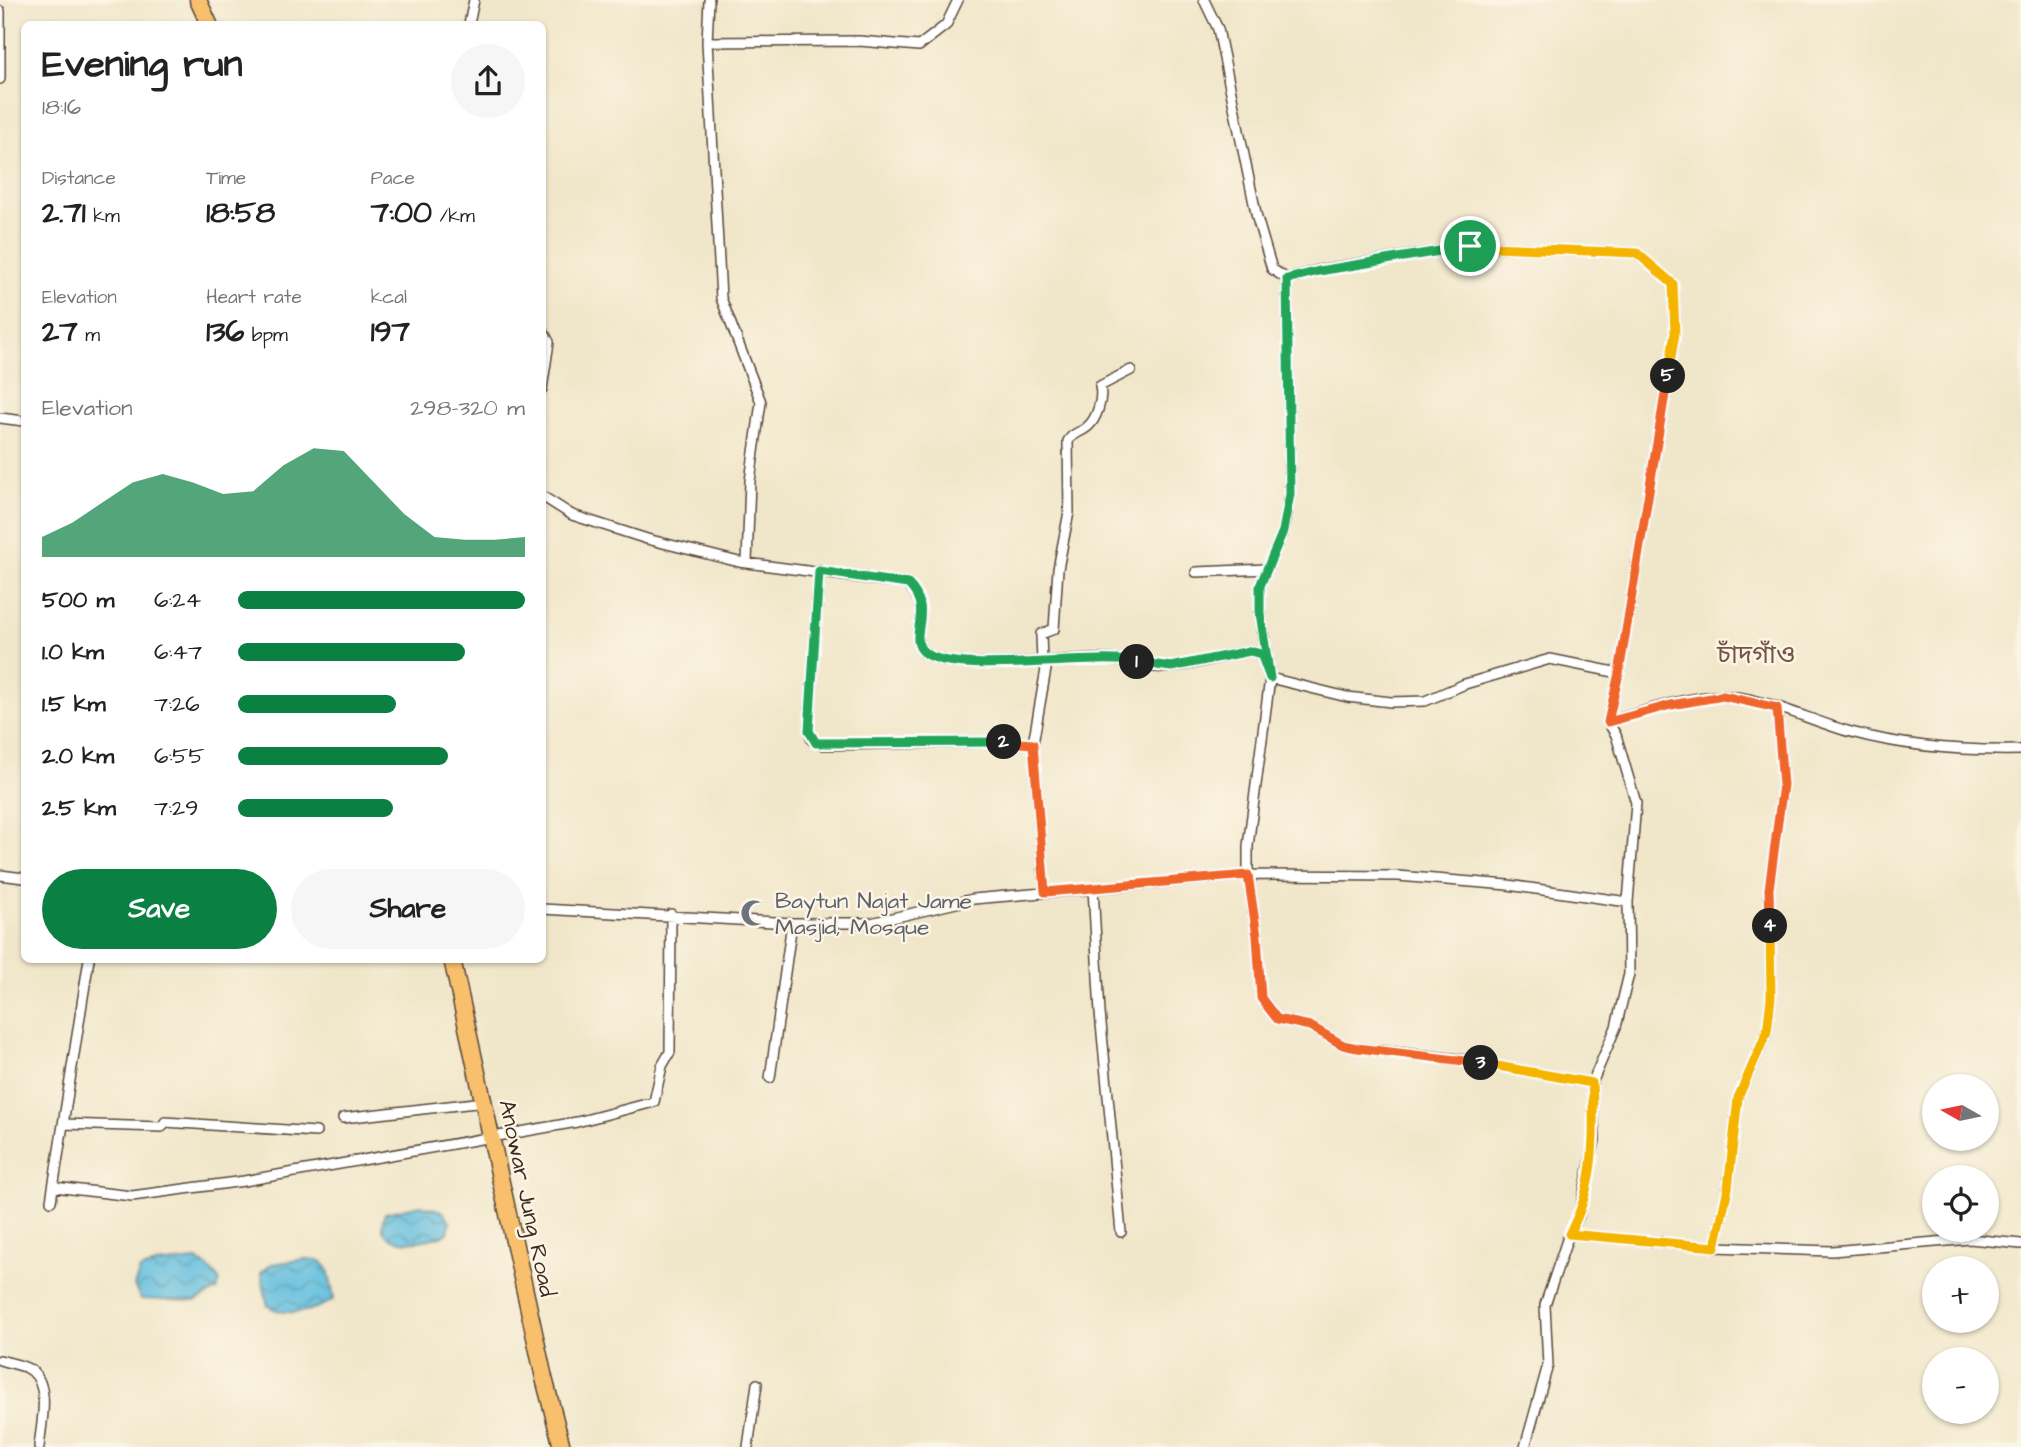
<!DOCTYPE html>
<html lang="en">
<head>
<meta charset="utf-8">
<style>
  :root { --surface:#fff; --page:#f6f6f6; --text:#222; --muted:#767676; --accent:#0b8043 }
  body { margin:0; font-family:"Architects Daughter","Noto Sans Bengali",sans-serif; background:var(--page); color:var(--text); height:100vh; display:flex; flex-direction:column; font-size:26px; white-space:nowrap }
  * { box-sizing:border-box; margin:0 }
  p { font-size:23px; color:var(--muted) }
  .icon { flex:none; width:38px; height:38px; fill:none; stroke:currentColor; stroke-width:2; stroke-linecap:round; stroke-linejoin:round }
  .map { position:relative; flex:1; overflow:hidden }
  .panel { position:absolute; left:21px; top:21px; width:525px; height:942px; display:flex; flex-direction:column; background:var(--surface); border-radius:10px; box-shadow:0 2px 5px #0004 }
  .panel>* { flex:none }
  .needle { width:46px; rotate:279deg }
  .tools { position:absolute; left:1922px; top:1074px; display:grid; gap:14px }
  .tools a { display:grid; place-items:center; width:77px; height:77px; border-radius:50%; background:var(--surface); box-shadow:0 2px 5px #0004; font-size:35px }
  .pin { position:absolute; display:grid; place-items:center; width:60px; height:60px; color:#fff; margin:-30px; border:4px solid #fff; border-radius:50%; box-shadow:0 2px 7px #0007 }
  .km { position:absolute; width:35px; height:35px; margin:-18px; border-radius:50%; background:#222; color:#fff; font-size:19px; line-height:35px; text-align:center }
  .round { display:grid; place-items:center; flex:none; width:74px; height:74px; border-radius:37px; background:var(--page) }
  .overview { display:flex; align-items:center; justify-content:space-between; height:119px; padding:0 21px }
  h1 { font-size:38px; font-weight:700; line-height:52px }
  .metrics { display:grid; grid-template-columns:repeat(3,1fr); gap:10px; height:119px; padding:7px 21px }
  .metrics div { display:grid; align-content:center }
  .metrics b { font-size:30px; font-weight:700 }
  .metrics small { font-size:19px; font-weight:400 }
  .metrics p { font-size:19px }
  .chart { height:196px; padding:14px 21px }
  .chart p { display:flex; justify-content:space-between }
  .chart svg { width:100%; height:126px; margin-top:7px; fill:var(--accent); opacity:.7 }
  .primary-button { display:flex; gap:14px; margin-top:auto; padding:14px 21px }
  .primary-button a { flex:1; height:80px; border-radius:42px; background:var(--accent); color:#fff; font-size:28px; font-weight:700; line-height:80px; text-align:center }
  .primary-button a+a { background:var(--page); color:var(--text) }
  ul { padding:0 21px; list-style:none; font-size:23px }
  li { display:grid; grid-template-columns:112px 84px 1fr; align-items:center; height:52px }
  li i { height:18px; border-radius:9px; background:var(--accent) }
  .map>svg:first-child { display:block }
  .water { fill:url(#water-waves); stroke:#4e747e; stroke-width:2 }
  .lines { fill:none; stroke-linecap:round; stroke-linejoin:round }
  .street-casing { stroke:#564638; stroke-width:12 }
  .highway-casing { stroke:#564638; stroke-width:19 }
  .street { stroke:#fff; stroke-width:9 }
  .highway { stroke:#f8bf6c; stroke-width:16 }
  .split-1-casing { stroke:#fff; stroke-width:14 }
  .split-2-casing { stroke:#fff; stroke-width:14 }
  .split-3-casing { stroke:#fff; stroke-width:14 }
  .split-4-casing { stroke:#fff; stroke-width:14 }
  .split-5-casing { stroke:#fff; stroke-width:14 }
  .split-6-casing { stroke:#fff; stroke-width:14 }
  .split-1 { stroke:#22a559; stroke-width:9 }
  .split-2 { stroke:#22a559; stroke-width:9 }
  .split-3 { stroke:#f0652b; stroke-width:9 }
  .split-4 { stroke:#f5b400; stroke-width:9 }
  .split-5 { stroke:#f0652b; stroke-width:9 }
  .split-6 { stroke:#f5b400; stroke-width:9 }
  .labels { text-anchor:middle; stroke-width:5; stroke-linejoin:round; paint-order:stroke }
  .worship-label { font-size:23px; fill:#5b616d; stroke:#fcf5e5; text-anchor:start }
  .street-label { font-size:23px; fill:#3b2a1e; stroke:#fcf5e5 }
  .quarter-label { font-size:26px; fill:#765346; stroke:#fcf5e5 }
</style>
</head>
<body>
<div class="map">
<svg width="2021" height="1447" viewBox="0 0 2021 1447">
  <defs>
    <pattern id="water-waves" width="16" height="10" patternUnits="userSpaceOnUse" patternTransform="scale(1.75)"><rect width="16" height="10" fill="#61bedf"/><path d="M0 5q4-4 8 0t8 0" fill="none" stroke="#519bb4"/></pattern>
  </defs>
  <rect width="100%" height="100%" fill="#fcf5e5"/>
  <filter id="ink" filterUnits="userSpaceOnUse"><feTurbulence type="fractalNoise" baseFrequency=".0143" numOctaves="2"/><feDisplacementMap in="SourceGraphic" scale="14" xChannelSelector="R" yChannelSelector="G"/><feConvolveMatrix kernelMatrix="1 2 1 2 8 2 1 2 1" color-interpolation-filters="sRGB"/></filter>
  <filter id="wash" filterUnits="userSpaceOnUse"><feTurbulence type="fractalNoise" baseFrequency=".00686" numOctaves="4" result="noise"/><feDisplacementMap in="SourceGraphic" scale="28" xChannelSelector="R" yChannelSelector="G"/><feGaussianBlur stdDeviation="1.57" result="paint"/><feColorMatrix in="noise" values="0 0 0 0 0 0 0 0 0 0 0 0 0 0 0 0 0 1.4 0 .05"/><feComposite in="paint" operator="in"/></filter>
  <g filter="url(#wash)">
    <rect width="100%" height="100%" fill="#f0e6c9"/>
    <path class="water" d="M420 1205 442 1211 450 1221 448 1233C427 1243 370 1252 385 1213Z
      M306 1259 321 1261 328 1269 334 1299C317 1311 287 1318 268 1306L261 1273 272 1264Z
      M196 1260 207 1266 220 1281 217 1290 196 1301 141 1299 134 1286 140 1270 156 1264Z"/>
  </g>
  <g filter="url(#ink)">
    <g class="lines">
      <g class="street-casing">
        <path id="street" d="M709 0 707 42 721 298 761 402 750 481 747 563
          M1204 0 1218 29 1257 218 1272 269 1287 279 1319 270 1470 246 1637 253 1673 284 1675 333 1619 673 1608 722 1616 735 1636 803 1628 902 1629 974 1616 1027 1592 1083 1595 1140 1579 1216 1569 1234 1545 1305 1548 1365 1525 1447
          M0 11V79
          M469 24 474 0
          M707 42 859 41 919 46 946 25 958 0
          M542 329 549 342 542 389
          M0 418 24 421
          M542 496 572 515 647 539 739 562 907 584C936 611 906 636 924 652 949 674 1066 658 1103 659 1125 659 1150 670 1171 667 1198 664 1224 655 1250 651L1261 654 1270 678 1347 697 1391 702 1425 701 1465 684 1550 659 1619 673
          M819 571 809 731 812 740 823 745 991 742 1033 744 1045 892
          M1196 572 1267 569
          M1777 708 1783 785 1769 889 1771 998 1767 1033 1738 1098 1728 1188 1715 1247 1832 1251 1970 1239 2021 1244
          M1608 722C1644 712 1685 696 1723 696 1762 696 1813 722 1851 732 1906 747 1965 751 2021 750
          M1033 744 1046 669 1042 661 1041 634 1054 629 1058 569 1069 512 1068 441C1074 432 1078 434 1086 428 1097 420 1103 399 1100 386L1131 370
          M0 875 24 878
          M1093 888 1100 1013 1121 1232
          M542 909 792 923H871L973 899 1248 875V846L1270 678 1260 613V586L1283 531 1290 494 1287 279
          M770 1078 792 923
          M1592 1083 1458 1059 1357 1048 1343 1045 1310 1026 1277 1019 1261 998 1257 936 1248 875 1398 876 1508 885 1628 902
          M343 1118 484 1102
          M63 1124 162 1127 165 1122 316 1132
          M54 1187 132 1196 244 1181 577 1122 654 1102 662 1066 670 1052 671 914
          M51 1201 89 959
          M1569 1234 1715 1247
          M0 1360C9 1363 25 1365 32 1371 51 1387 41 1425 39 1447
          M748 1447 757 1384"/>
      </g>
      <g class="highway-casing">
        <path id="highway" d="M198 0 209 24
          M452 959 544 1378 562 1447"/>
      </g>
      <use href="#street" class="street"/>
      <use href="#highway" class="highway"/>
    </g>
  </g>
  <g class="lines" filter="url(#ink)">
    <g class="split-1-casing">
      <path id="split-1" d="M1137 662 1171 667 1250 651 1261 654 1270 678 1260 613V586L1283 531 1290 494 1287 279 1319 271 1470 246"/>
    </g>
    <g class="split-2-casing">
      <path id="split-2" d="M1004 742 816 743 809 731 819 571 908 584C936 611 906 637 924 652 954 677 1089 653 1137 662"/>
    </g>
    <g class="split-3-casing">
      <path id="split-3" d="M1004 742 1033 744 1045 892 1248 875 1257 936 1261 998 1277 1019 1310 1026 1343 1045 1357 1048 1481 1063"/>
    </g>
    <g class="split-4-casing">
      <path id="split-4" d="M1481 1063 1592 1083C1595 1133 1595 1189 1569 1234L1715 1247 1728 1188 1738 1098 1767 1032 1771 998 1770 926"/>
    </g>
    <g class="split-5-casing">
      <path id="split-5" d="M1668 376 1619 673 1608 722 1671 705 1723 696 1777 708 1783 785 1769 889 1770 926"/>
    </g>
    <g class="split-6-casing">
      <path id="split-6" d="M1470 246 1637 253 1673 284 1675 333 1668 376"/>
    </g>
    <use href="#split-1" class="split-1"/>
    <use href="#split-2" class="split-2"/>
    <use href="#split-3" class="split-3"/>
    <use href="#split-4" class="split-4"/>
    <use href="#split-5" class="split-5"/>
    <use href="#split-6" class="split-6"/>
  </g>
  <defs>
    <g id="mosque-bare" transform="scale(2.1)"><path d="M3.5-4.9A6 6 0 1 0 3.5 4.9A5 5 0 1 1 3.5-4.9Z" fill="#6b7280" stroke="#fcf5e5" stroke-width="2.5" paint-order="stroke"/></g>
  </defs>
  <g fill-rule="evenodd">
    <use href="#mosque-bare" x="754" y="913"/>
  </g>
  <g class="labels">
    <g class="worship-label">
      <text x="775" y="908">Baytun Najat Jame<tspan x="775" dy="26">Masjid, Mosque</tspan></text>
    </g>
    <g class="street-label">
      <text transform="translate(528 1198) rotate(78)" y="8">Anowar Jung Road</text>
    </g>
    <g class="quarter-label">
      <text x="1756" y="663">চাঁদগাঁও</text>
    </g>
  </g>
</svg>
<div class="tools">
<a><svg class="needle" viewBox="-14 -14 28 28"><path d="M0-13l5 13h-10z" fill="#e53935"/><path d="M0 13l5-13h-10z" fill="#767676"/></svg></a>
<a><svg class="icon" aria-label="locate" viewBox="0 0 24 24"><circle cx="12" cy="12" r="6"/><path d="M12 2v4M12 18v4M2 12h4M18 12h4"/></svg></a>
<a>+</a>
<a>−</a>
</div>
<div class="pin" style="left:1470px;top:246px;background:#1e9e55"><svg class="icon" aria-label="arrive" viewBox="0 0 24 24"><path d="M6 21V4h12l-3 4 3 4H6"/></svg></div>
<b class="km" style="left:1137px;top:662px">1</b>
<b class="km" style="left:1004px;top:742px">2</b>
<b class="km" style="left:1481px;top:1063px">3</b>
<b class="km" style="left:1770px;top:926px">4</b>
<b class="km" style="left:1668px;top:376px">5</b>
<section class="panel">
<div class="overview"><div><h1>Evening run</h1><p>18:16</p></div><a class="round"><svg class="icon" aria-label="share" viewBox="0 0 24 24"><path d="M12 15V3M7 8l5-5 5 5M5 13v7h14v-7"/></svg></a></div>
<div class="metrics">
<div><p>Distance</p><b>2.71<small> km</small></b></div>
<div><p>Time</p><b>18:58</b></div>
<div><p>Pace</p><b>7:00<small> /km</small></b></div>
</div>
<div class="metrics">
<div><p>Elevation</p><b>27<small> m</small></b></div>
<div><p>Heart rate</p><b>136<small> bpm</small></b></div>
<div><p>kcal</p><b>197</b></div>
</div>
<div class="chart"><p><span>Elevation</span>298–320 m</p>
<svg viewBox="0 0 160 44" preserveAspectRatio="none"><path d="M0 44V37L10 32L20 25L30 18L40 15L50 18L60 22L70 21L80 12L90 6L100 7L110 18L120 29L130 37L140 38L150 38L160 37V44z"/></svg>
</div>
<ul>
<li><b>500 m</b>6:24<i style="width:100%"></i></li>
<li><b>1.0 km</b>6:47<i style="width:79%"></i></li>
<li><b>1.5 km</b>7:26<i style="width:55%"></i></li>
<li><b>2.0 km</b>6:55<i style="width:73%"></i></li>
<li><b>2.5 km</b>7:29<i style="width:54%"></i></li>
</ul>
<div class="primary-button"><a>Save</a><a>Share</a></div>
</section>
</div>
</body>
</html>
